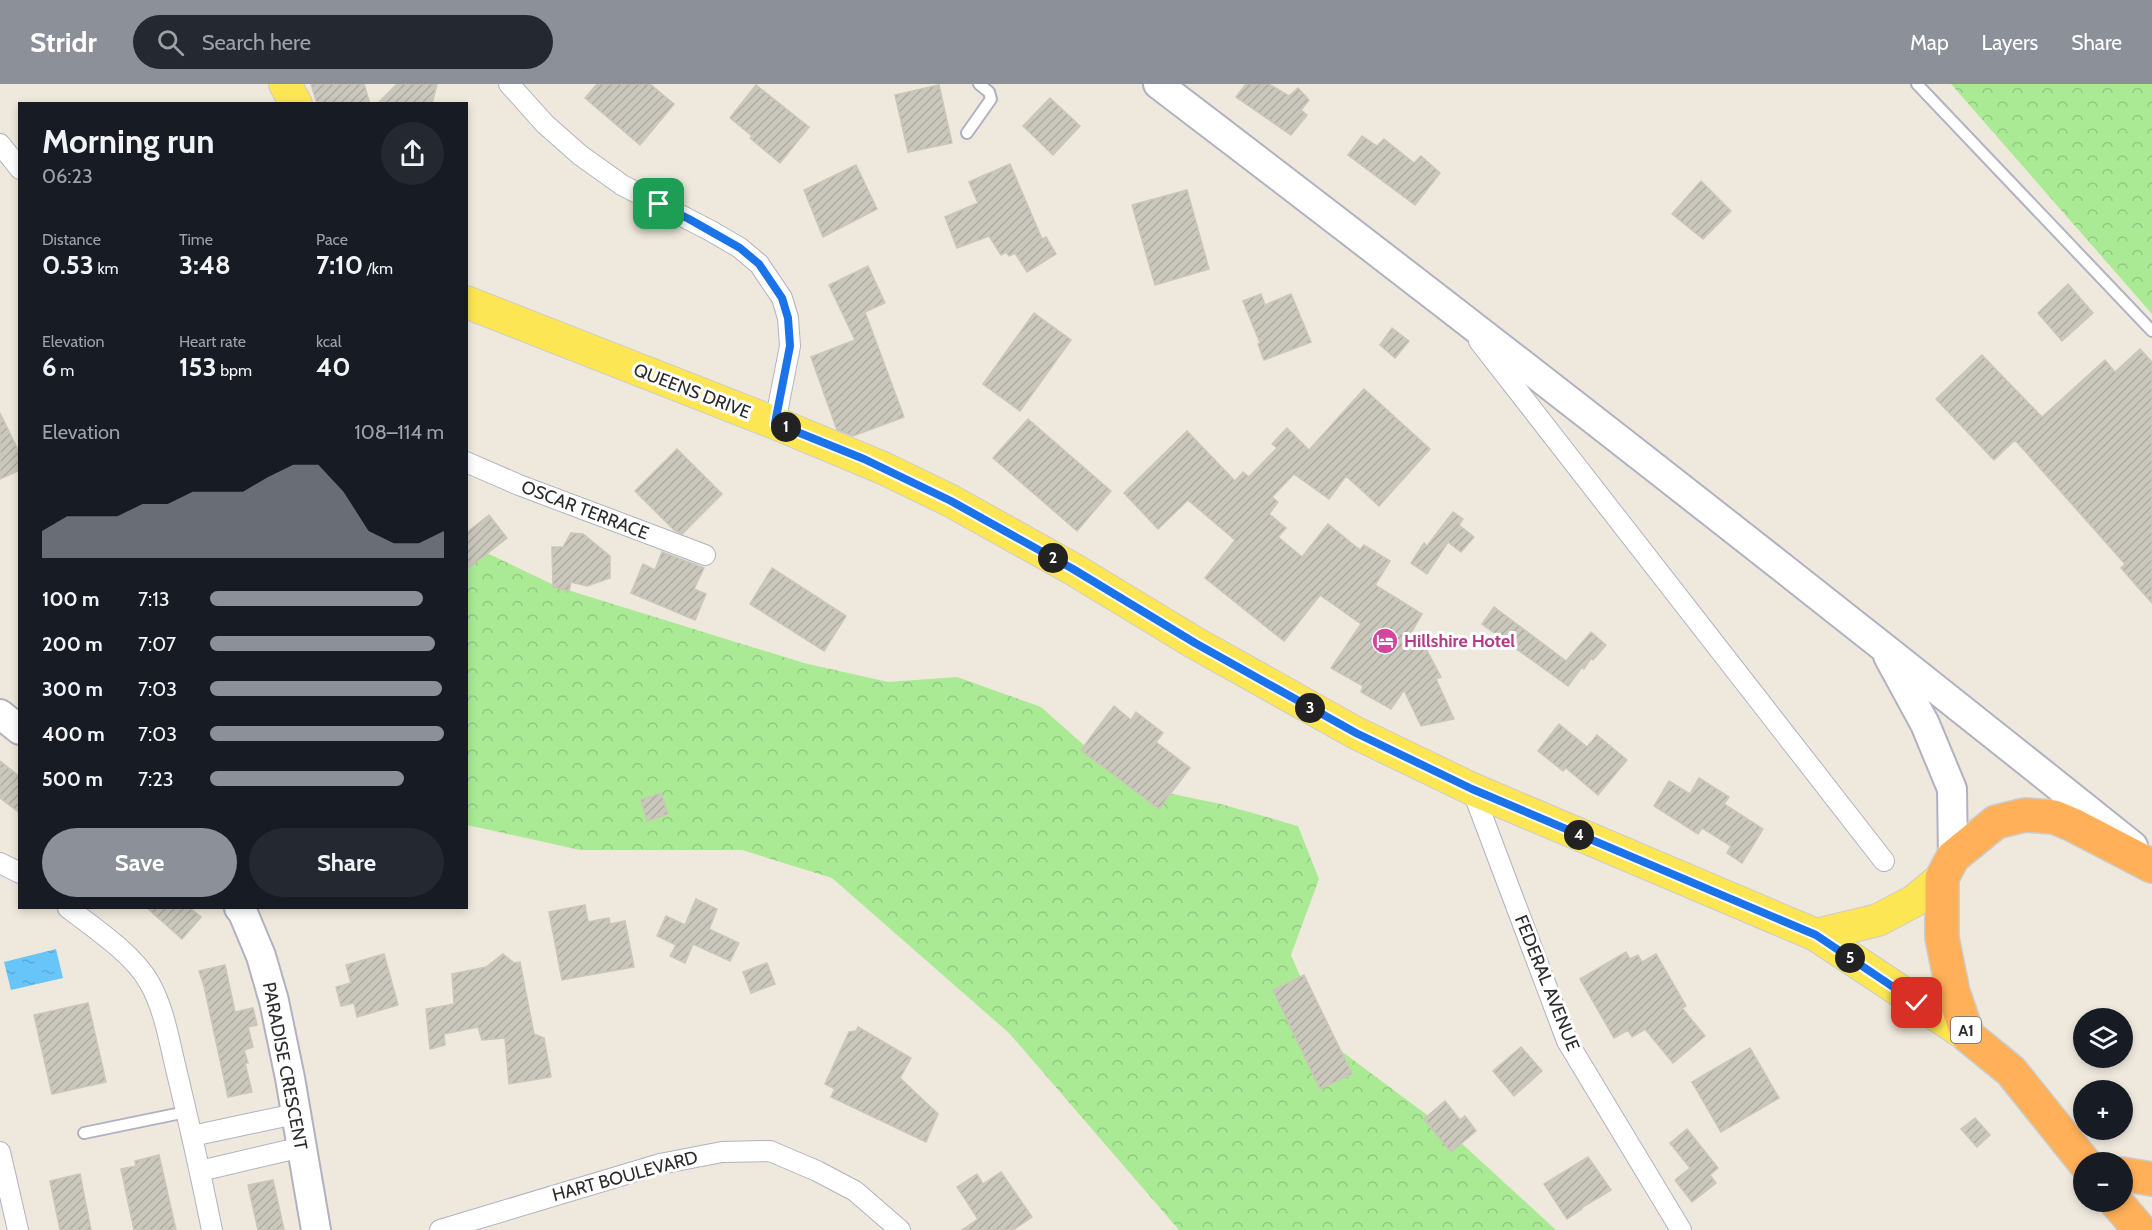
<!DOCTYPE html>
<html lang="en">
<head>
<meta charset="utf-8">
<style>
  :root { --surface:#171b24; --page:#242831; --text:#f1f3f6; --muted:#9ea1a6; --accent:#8c9099 }
  body { margin:0; font-family:Cabin,sans-serif; background:var(--page); color:var(--text); height:100vh; display:flex; flex-direction:column; font-size:22px; white-space:nowrap }
  * { box-sizing:border-box; margin:0 }
  p { font-size:20px; color:var(--muted) }
  .icon { flex:none; width:33px; height:33px; fill:none; stroke:currentColor; stroke-width:2; stroke-linecap:round; stroke-linejoin:round }
  .map { position:relative; flex:1; overflow:hidden }
  .details { position:absolute; left:18px; top:18px; width:450px; height:807px; display:flex; flex-direction:column; background:var(--surface); border-radius:0px; box-shadow:0 3px 9px #0003 }
  .details>* { flex:none }
  .buttons { position:absolute; left:2073px; top:924px; display:grid; gap:12px }
  .buttons a { display:grid; place-items:center; width:60px; height:60px; border-radius:50%; background:var(--surface); box-shadow:0 3px 9px #0003; font-size:30px }
  .pin { position:absolute; display:grid; place-items:center; width:51px; height:51px; color:#fff; margin:-26px; border-radius:12px; box-shadow:0 3px 9px #0006 }
  .km { position:absolute; width:30px; height:30px; margin:-15px; border-radius:50%; background:#222; color:#fff; font-size:16px; line-height:30px; text-align:center }
  .round { display:grid; place-items:center; flex:none; width:63px; height:63px; border-radius:32px; background:var(--page) }
  .overview { display:flex; align-items:center; justify-content:space-between; height:102px; padding:0 24px }
  h1 { font-size:33px; font-weight:700; line-height:45px }
  .figures { display:grid; grid-template-columns:repeat(3,1fr); gap:9px; height:102px; padding:6px 24px }
  .figures div { display:grid; align-content:center }
  .figures b { font-size:26px; font-weight:700 }
  .figures small { font-size:16px; font-weight:400 }
  .figures p { font-size:16px }
  .chart { height:168px; padding:12px 24px }
  .chart p { display:flex; justify-content:space-between }
  .chart svg { width:100%; height:108px; margin-top:6px; fill:var(--accent); opacity:.7 }
  .action { display:flex; gap:12px; margin-top:auto; padding:12px 24px }
  .action a { flex:1; height:69px; border-radius:36px; background:var(--accent); color:#fff; font-size:24px; font-weight:700; line-height:69px; text-align:center }
  .action a+a { background:var(--page); color:var(--text) }
  ul { padding:0 24px; list-style:none; font-size:20px }
  li { display:grid; grid-template-columns:96px 72px 1fr; align-items:center; height:45px }
  li i { height:15px; border-radius:8px; background:var(--accent) }
  header { display:flex; align-items:center; gap:36px; box-sizing:border-box; height:84px; padding:0 30px; background:var(--accent); color:#fff }
  header strong { font-size:28px }
  nav { display:flex; gap:33px; margin-inline-start:auto; font-size:21px }
  .search { width:420px; height:54px; background:var(--page); display:flex; align-items:center; gap:15px; box-sizing:border-box; padding:0 21px; border-radius:33px; color:var(--muted); font-size:22px }
  .map>svg:first-child { display:block }
  .forest { fill:url(#forest-crowns) }
  .water { fill:url(#water-ripples) }
  .building { fill:url(#building-hatch); stroke:#cbc6b7; stroke-width:1.5 }
  .lines { fill:none; stroke-linecap:round; stroke-linejoin:round }
  .lane-casing { stroke:#b1b2c1; stroke-width:14 }
  .street-casing { stroke:#b1b2c1; stroke-width:22 }
  .secondary-casing { stroke:#b1b2c1; stroke-width:32 }
  .primary-casing { stroke:#ccc; stroke-width:34 }
  .highway-casing { stroke:#ccc; stroke-width:36 }
  .lane { stroke:#fff; stroke-width:10 }
  .street { stroke:#fff; stroke-width:20 }
  .secondary { stroke:#fff; stroke-width:28 }
  .primary { stroke:#fde654; stroke-width:32 }
  .highway { stroke:#ffb058; stroke-width:33 }
  .route-casing { stroke:#fff; stroke-width:12 }
  .route { stroke:#1a73e8; stroke-width:8 }
  .labels { text-anchor:middle; stroke-width:6; stroke-linejoin:round; paint-order:stroke }
  .shield { fill:#fff; stroke:#6b6b6b; stroke-width:1.5 }
  .shield-label { font-size:16px; font-weight:bold; fill:#2c2c2c }
  .street-label { font-size:18px; fill:#2c2c2c; stroke:#fff }
  .hotel-label { font-size:18px; font-weight:bold; fill:#b23c85; stroke:#fff; text-anchor:start }
</style>
</head>
<body>
<header>
<strong>Stridr</strong>
<div class="search"><svg class="icon" aria-label="search" viewBox="0 0 24 24"><circle cx="10" cy="10" r="6"/><path d="M15 15l6 6"/></svg>Search here</div>
<nav><a>Map</a><a>Layers</a><a>Share</a></nav>
</header>
<div class="map">
<svg width="2152" height="1146" viewBox="0 0 2152 1146">
  <defs>
    <pattern id="forest-crowns" width="20" height="18" patternUnits="userSpaceOnUse" patternTransform="scale(1.5)"><rect width="20" height="18" fill="#aaea95"/><path d="M2 6a3 3 0 1 1 6 0M12 15a3 3 0 1 1 6 0" fill="none" stroke="#92c981"/></pattern>
    <pattern id="water-ripples" width="26" height="14" patternUnits="userSpaceOnUse" patternTransform="scale(1.5)"><rect width="26" height="14" fill="#68c5f9"/><path d="M2 4q2-2 4 0t4 0M15 11q2-2 4 0t4 0" fill="none" stroke="#5aa9d6"/></pattern>
    <pattern id="building-hatch" width="6" height="6" patternUnits="userSpaceOnUse" patternTransform="scale(1.5)"><rect width="6" height="6" fill="#cac7bc"/><path d="M-1 1l2-2M0 6l6-6M5 7l2-2" fill="none" stroke="#aeaba2"/></pattern>
  </defs>
  <rect width="100%" height="100%" fill="#efe9dd"/>
  <path class="forest" d="M1951 0H2152V230Z
    M466 459 558 503 804 579 888 598 957 593 1041 623 1129 701 1221 720 1298 742 1319 795 1291 871 1329 958 1446 1045 1556 1146H1179L1009 949 832 794 742 766H580L467 741Z"/>
  <path class="water" d="M56 865 63 894 11 906 4 878Z"/>
  <path class="building" d="M311 0H364L370 20H317Z
    M397 0H437L432 20H377Z
    M597 0H650L674 20 640 61 585 14Z
    M1246 0H1269L1289 12 1298 4 1309 16 1301 26 1307 31 1291 51 1236 13Z
    M756 1 809 43 780 79 750 54 752 52 730 34Z
    M939 1 952 59 908 68 895 11Z
    M1050 14 1080 42 1053 71 1023 42Z
    M1362 52 1377 62 1384 55 1414 79 1421 72 1440 89 1415 121 1348 71Z
    M1010 80 1042 155 1046 153 1056 170 1027 188 1015 169 1009 172 1006 168 1001 171 989 152 957 164 945 133 978 119 969 98Z
    M856 81 877 125 823 153 804 106Z
    M1701 97 1731 127 1703 155 1672 130Z
    M1187 106 1209 185 1155 201 1132 121Z
    M868 182 885 219 865 228 904 333 853 352 837 346 811 273 855 256 829 201Z
    M2068 200 2093 229 2062 257 2038 229Z
    M1261 210 1265 221 1291 210 1311 258 1264 276 1258 260 1260 259 1243 217Z
    M1034 229 1071 256 1020 327 983 300Z
    M1392 244 1409 257 1395 274 1380 261Z
    M2140 265 2152 278V519L2121 484 2125 480 2015 356 1994 376 1936 315 1982 271 2042 333 2105 276 2115 288Z
    M1364 305 1430 365 1379 422 1346 392 1329 415 1294 390 1272 413 1278 418 1269 430 1286 444 1278 453 1302 473 1328 440 1360 466 1364 461 1390 477 1375 501 1422 530 1410 551 1423 559 1441 593 1436 595 1454 635 1421 642 1404 606 1391 625 1361 608 1363 602 1331 584 1361 540 1320 511 1284 557 1205 494 1235 456 1188 416 1158 445 1124 409 1187 347 1235 397 1243 388 1249 393 1277 364 1272 360 1287 344 1309 366Z
    M0 329 20 370V386L0 395Z
    M1028 335 1111 407 1077 447 993 374Z
    M677 365 722 410 682 450 674 446 635 407Z
    M1453 428 1463 435 1459 441 1474 453 1461 468 1448 458 1427 490 1411 479 1424 459 1427 462Z
    M489 431 507 454 466 486V449Z
    M571 449 583 450 610 472V494L587 502 571 498 569 507 553 503 552 463H563Z
    M662 468 704 484 694 505 706 510 695 536 631 509 643 480 655 486Z
    M772 484 846 532 824 567 750 520Z
    M1494 523 1566 577 1591 548 1606 561 1593 576 1591 574 1584 585 1582 583 1568 602 1482 540Z
    M1114 622 1131 636 1136 628 1163 649 1156 658 1190 684 1159 725 1081 666Z
    M1559 640 1587 663 1597 651 1627 676 1598 711 1566 684 1563 687 1538 667Z
    M0 677 20 693V729L0 714Z
    M1699 694 1729 713 1724 720 1763 745 1742 779 1727 769 1731 762 1702 744 1698 750 1654 722 1669 697 1690 710Z
    M661 709 668 730 647 737 641 716Z
    M696 815 717 825 709 845 739 859 730 877 693 860 685 879 670 872 676 861 657 852 666 832 685 841Z
    M585 821 588 838 609 834 610 840 625 837 634 883 562 896 549 828Z
    M147 824H190L201 833 182 855Z
    M1626 868 1630 875 1638 871 1642 878 1656 870 1686 922 1682 924 1705 952 1673 979 1645 945 1632 953 1628 946 1614 954 1580 895Z
    M384 870 398 921 357 933 354 919 341 922 336 903 351 899 346 881Z
    M503 870 514 879 520 878 534 950 544 954 551 993 509 1000 505 954 482 956 478 943 444 950 445 961 430 965 426 925 454 920 452 890 486 883Z
    M767 879 775 900 751 909 743 888Z
    M225 881 235 928 253 924 257 941 248 943 253 963 244 966 248 979H245L252 1008 228 1013 204 902 199 887Z
    M1304 891 1352 990 1320 1005 1273 906Z
    M88 919 106 998 52 1010 34 931Z
    M858 943 911 974 900 994 938 1030 926 1058 831 1013 835 1005 825 1000 849 948 856 947Z
    M1521 963 1542 987 1514 1012 1493 987Z
    M1750 964 1779 1014 1721 1048 1692 998Z
    M1445 1017 1460 1036 1465 1032 1476 1047 1451 1068 1424 1035Z
    M1975 1034 1990 1051 1977 1063 1961 1045Z
    M1687 1045 1718 1084 1710 1091 1716 1099 1692 1118 1675 1096 1690 1084 1670 1059Z
    M159 1071 176 1146H134L121 1085 136 1082 135 1077Z
    M1588 1073 1611 1106 1581 1124 1582 1125 1567 1135 1544 1100Z
    M1001 1088 1032 1133 1013 1146H962L978 1135 957 1103 977 1090 983 1100Z
    M80 1090 91 1146H60L50 1097Z
    M273 1096 284 1146H258L248 1101Z"/>
  <g class="lines">
    <g class="lane-casing">
      <path id="lane" d="M1917 0 2152 247
        M967 49 991 15 989 8 979 0
        M84 1049 186 1028"/>
    </g>
    <g class="street-casing">
      <path id="street" d="M509 0 545 40 580 71 622 101 711 147 740 164 759 180 782 214 788 234 790 262 775 339
        M0 60 20 85
        M1479 257 1884 777
        M466 378 519 401 705 471
        M1472 705 1567 957 1681 1146
        M0 779 20 789
        M68 824C93 843 133 870 149 898 164 924 169 956 176 985 189 1038 201 1092 212 1146
        M192 1052 295 1030
        M0 1068 18 1146
        M200 1087 302 1063
        M440 1146 660 1080 722 1068 770 1067 817 1087 855 1107 900 1146"/>
    </g>
    <g class="secondary-casing">
      <path id="secondary" d="M1158 0C1486 250 1811 504 2133 762
        M1888 572 1925 640 1952 705 1953 773
        M0 630 20 646
        M239 824 243 829 261 872 274 917 290 994 316 1146"/>
    </g>
    <g class="primary-casing">
      <path id="primary" d="M285 0 296 20
        M466 218 775 339 883 384 951 417 1073 485 1195 559 1356 649 1472 705 1816 851 1968 952
        M1816 851 1878 836 1914 817 1942 794"/>
    </g>
    <g class="highway-casing">
      <path id="highway" d="M2084 1078 2011 987 1968 952 1953 908 1942 854V794L1953 773 1996 738 2025 731 2054 733 2073 741 2152 782
        M2122 1090 2152 1095
        M2116 1118 2140 1146"/>
    </g>
    <use href="#lane" class="lane"/>
    <use href="#street" class="street"/>
    <use href="#secondary" class="secondary"/>
    <use href="#primary" class="primary"/>
    <use href="#highway" class="highway"/>
  </g>
  <g class="lines">
    <g class="route-casing">
      <path id="route" d="M659 120 689 135 740 164 759 180 782 214 788 234 790 262 775 339 864 375 951 417 1073 485 1195 559 1356 649 1472 705 1816 851 1917 919"/>
    </g>
    <use href="#route" class="route"/>
  </g>
  <defs>
    <g id="hotel-disc" transform="scale(1.35)"><circle r="9.5" fill="#d1479c" stroke="#fff"/><path d="M-6-4.5h1.5V1H6V5H4.5V3h-9V5H-6ZM-4 0a1.8 1.8 0 1 1 3.6 0ZM.5 0V-2.5h3Q6-2.5 6 0Z" fill="#fff"/></g>
  </defs>
  <g fill-rule="evenodd">
    <use href="#hotel-disc" x="1385" y="557"/>
  </g>
  <g class="labels">
    <rect class="shield" x="1951" y="933" width="30" height="26" rx="4.5"/>
    <g class="shield-label">
      <text x="1966" y="952">A1</text>
    </g>
    <g class="street-label">
      <text transform="translate(692 307) rotate(21)" y="6">QUEENS DRIVE</text>
      <text transform="translate(585 426) rotate(21)" y="6">OSCAR TERRACE</text>
      <text transform="translate(1547 899) rotate(68)" y="6">FEDERAL AVENUE</text>
      <text transform="translate(285 982) rotate(79)" y="6">PARADISE CRESCENT</text>
      <text transform="translate(625 1092) rotate(-15)" y="6">HART BOULEVARD</text>
    </g>
    <g class="hotel-label">
      <text x="1404" y="563">Hillshire Hotel</text>
    </g>
  </g>
</svg>
<div class="buttons">
<a><svg class="icon" aria-label="layers" viewBox="0 0 24 24"><path d="M12 4l9 5-9 5-9-5zM3 14l9 5 9-5"/></svg></a>
<a>+</a>
<a>−</a>
</div>
<div class="pin" style="left:659px;top:120px;background:#1e9e55"><svg class="icon" aria-label="arrive" viewBox="0 0 24 24"><path d="M6 21V4h12l-3 4 3 4H6"/></svg></div>
<div class="pin" style="left:1917px;top:919px;background:#d93025"><svg class="icon" aria-label="check" viewBox="0 0 24 24"><path d="M5 12l5 5 9-10"/></svg></div>
<b class="km" style="left:786px;top:343px">1</b>
<b class="km" style="left:1053px;top:474px">2</b>
<b class="km" style="left:1310px;top:624px">3</b>
<b class="km" style="left:1579px;top:751px">4</b>
<b class="km" style="left:1850px;top:874px">5</b>
<section class="details">
<div class="overview"><div><h1>Morning run</h1><p>06:23</p></div><a class="round"><svg class="icon" aria-label="share" viewBox="0 0 24 24"><path d="M12 15V3M7 8l5-5 5 5M5 13v7h14v-7"/></svg></a></div>
<div class="figures">
<div><p>Distance</p><b>0.53<small> km</small></b></div>
<div><p>Time</p><b>3:48</b></div>
<div><p>Pace</p><b>7:10<small> /km</small></b></div>
</div>
<div class="figures">
<div><p>Elevation</p><b>6<small> m</small></b></div>
<div><p>Heart rate</p><b>153<small> bpm</small></b></div>
<div><p>kcal</p><b>40</b></div>
</div>
<div class="chart"><p><span>Elevation</span>108–114 m</p>
<svg viewBox="0 0 160 44" preserveAspectRatio="none"><path d="M0 44V33L10 27L20 27L30 27L40 22L50 22L60 17L70 17L80 17L90 11L100 6L110 6L120 17L130 33L140 38L150 38L160 33V44z"/></svg>
</div>
<ul>
<li><b>100 m</b>7:13<i style="width:91%"></i></li>
<li><b>200 m</b>7:07<i style="width:96%"></i></li>
<li><b>300 m</b>7:03<i style="width:99%"></i></li>
<li><b>400 m</b>7:03<i style="width:100%"></i></li>
<li><b>500 m</b>7:23<i style="width:83%"></i></li>
</ul>
<div class="action"><a>Save</a><a>Share</a></div>
</section>
</div>
</body>
</html>
